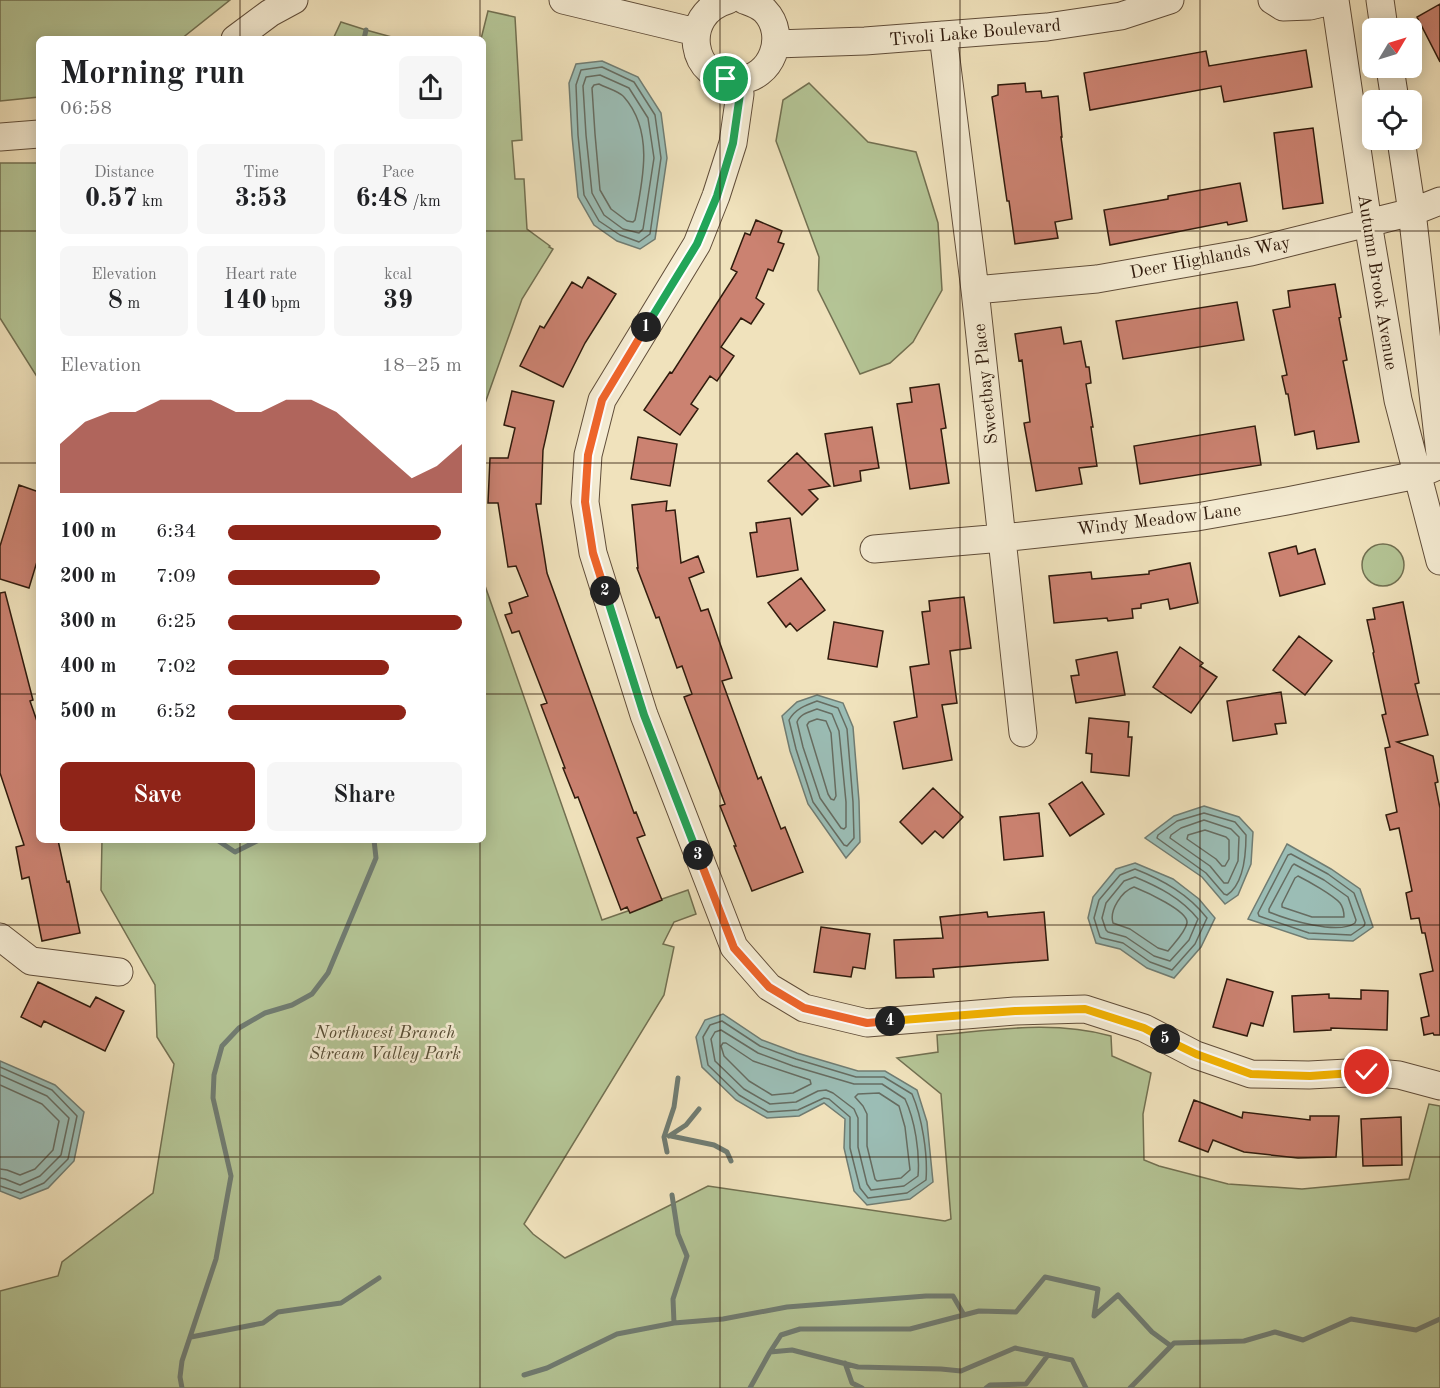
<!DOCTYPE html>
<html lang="en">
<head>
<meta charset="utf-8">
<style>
  :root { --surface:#fff; --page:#f6f6f6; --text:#202124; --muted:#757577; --accent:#8f2418 }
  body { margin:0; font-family:"Old Standard TT",serif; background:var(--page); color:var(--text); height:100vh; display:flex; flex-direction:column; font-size:22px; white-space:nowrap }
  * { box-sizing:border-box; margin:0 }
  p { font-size:20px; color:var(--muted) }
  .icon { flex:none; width:33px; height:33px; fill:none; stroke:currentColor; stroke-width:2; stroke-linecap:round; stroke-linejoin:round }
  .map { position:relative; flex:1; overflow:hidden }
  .details { position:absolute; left:36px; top:36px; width:450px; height:807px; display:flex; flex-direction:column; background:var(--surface); border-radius:9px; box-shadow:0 3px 15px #0003 }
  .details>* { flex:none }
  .needle { width:39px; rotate:52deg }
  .tools { position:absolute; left:1362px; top:18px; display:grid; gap:12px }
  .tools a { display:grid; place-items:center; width:60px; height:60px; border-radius:9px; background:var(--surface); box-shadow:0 3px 15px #0003; font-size:30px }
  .pin { position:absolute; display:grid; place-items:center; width:51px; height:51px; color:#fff; margin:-26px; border:3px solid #fff; border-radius:50%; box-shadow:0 2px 6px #0007 }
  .km { position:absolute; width:30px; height:30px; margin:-15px; border-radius:50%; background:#222; color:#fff; font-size:16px; line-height:30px; text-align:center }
  .round { display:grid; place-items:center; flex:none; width:63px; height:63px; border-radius:9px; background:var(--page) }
  .overview { display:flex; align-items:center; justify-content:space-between; height:102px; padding:0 24px }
  h1 { font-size:33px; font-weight:700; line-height:45px }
  .figures { display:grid; grid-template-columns:repeat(3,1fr); gap:9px; height:102px; padding:6px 24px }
  .figures div { display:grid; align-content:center; border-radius:9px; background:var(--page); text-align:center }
  .figures b { font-size:26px; font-weight:700 }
  .figures small { font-size:16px; font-weight:400 }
  .figures p { font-size:16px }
  .chart { height:168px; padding:12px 24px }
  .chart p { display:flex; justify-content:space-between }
  .chart svg { width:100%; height:108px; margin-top:6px; fill:var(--accent); opacity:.7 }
  .cta { display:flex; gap:12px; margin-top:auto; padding:12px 24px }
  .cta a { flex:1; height:69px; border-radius:9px; background:var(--accent); color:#fff; font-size:24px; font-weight:700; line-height:69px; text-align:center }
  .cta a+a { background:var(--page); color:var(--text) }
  ul { padding:0 24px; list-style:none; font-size:20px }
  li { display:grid; grid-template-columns:96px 72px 1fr; align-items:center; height:45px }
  li i { height:15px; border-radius:8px; background:var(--accent) }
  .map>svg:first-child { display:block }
  .green { fill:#b4c495; stroke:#727051; stroke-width:1.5 }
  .water { fill:#9bbdb5; stroke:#707c72; stroke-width:1.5 }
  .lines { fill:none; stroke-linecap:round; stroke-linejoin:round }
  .shore { stroke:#666c61; stroke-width:1.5 }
  .stream { stroke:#707c72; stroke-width:5 }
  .building { fill:#cb8271; stroke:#301b0d; stroke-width:1.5 }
  .minor-casing { stroke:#604d39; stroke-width:29 }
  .minor { stroke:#f5ecd3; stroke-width:27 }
  .split-1-casing { stroke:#fff; stroke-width:12 }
  .split-2-casing { stroke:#fff; stroke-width:12 }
  .split-3-casing { stroke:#fff; stroke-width:12 }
  .split-4-casing { stroke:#fff; stroke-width:12 }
  .split-5-casing { stroke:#fff; stroke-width:12 }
  .split-6-casing { stroke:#fff; stroke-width:12 }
  .split-1 { stroke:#22a559; stroke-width:8 }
  .split-2 { stroke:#f0652b; stroke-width:8 }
  .split-3 { stroke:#22a559; stroke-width:8 }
  .split-4 { stroke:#f0652b; stroke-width:8 }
  .split-5 { stroke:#f5b400; stroke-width:8 }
  .split-6 { stroke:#f5b400; stroke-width:8 }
  .grid { fill:none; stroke:#301b0d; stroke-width:1.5; stroke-opacity:0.55 }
  .labels { text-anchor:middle; stroke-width:5; stroke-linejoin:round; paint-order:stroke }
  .street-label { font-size:18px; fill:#301b0d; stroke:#f5ecd3 }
  .park-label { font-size:18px; font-style:italic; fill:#584e36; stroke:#f5ecd3 }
</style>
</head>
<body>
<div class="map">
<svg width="1440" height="1388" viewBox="0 0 1440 1388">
  <rect width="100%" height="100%" fill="#f0e2bc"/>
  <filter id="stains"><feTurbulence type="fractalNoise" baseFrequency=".00333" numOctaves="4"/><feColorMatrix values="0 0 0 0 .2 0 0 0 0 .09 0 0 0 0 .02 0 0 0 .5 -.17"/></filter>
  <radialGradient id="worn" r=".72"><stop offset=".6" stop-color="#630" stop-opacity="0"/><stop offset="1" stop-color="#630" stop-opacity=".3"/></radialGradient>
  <path class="green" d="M0 0H230L181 39H39V97L0 101Z
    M488 11 515 17 522 140 512 141 515 179H524L527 229 550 246 549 247 553 249 522 299 483 409V39H481Z
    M341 22 366 30 399 39H333Z
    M809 83 868 142 916 152 938 223 942 290 913 342 890 363 860 374 818 290 819 257 776 141 783 100Z
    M0 163H39V380L0 318Z
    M1362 565a21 21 0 1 1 42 0a21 21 0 1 1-42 0Z
    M483 580 602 920 688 890 696 914 674 922 663 944 674 947 664 995 524 1224 533 1234 565 1258 708 1186 945 1221 951 1219 941 1094 897 1058 938 1052 937 1035C996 1030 1053 1020 1111 1036L1112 1056 1151 1073 1143 1114 1144 1160 1159 1166 1228 1184 1302 1189 1409 1179 1429 1104 1440 1106V1388H0V1291L58 1276 62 1262 153 1193 174 1064 157 1037 155 985 101 890 102 840H483Z"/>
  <path class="water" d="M602 61 638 77 661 113 667 158 655 239 640 249 617 241 594 225 578 197 572 136 569 83 576 64Z
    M817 695 843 703 853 727 859 801 860 842 846 858 808 804 790 751 782 716 797 702Z
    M1204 806 1239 817 1253 832 1251 864 1238 895 1225 904 1202 877 1145 838 1174 816Z
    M1287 844 1331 869 1360 889 1373 927 1353 941 1308 939 1248 919Z
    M1135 863 1173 879 1199 899 1215 918 1201 947 1174 978 1147 968 1120 949 1096 943 1088 918 1093 897 1116 869Z
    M723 1014 762 1040 797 1053 858 1071H885L917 1090 927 1122 933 1182 910 1199 867 1205 854 1191 844 1148 845 1119 824 1103 799 1116 767 1118 736 1100 702 1067 696 1037 705 1020Z
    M0 1061 55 1085 84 1112 74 1161 48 1188 20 1199 0 1191Z"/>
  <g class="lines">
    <path class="shore" d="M602 67 634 82 655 115 661 158 650 234 639 242 620 235 599 221 584 195 578 135 576 85 581 70Z
      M600 75 629 88 648 118 654 158 643 229 639 233 623 229 604 215 592 193 586 135 583 86 586 77Z
      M599 84C606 88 619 91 624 97 654 131 643 180 635 220L633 222 627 221 611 209 600 190 595 134 592 88 594 85Z
      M817 701 838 708 847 729 853 802 854 838 847 846 844 845 813 802 796 749 789 720C795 709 806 705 817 701Z
      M817 709 832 714 839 731 846 802V827L844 829 841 828 820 798 803 747 797 722C800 714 809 712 817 709Z
      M817 719 826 721 831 733 836 796 834 800 831 799 828 794 807 725 809 722Z
      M1204 813 1235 822 1246 835C1246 853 1244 884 1227 895L1224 894 1206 873 1157 838 1158 835 1177 821Z
      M1204 820 1231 829 1239 837 1238 861 1228 883H1224L1210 866 1170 838 1171 835 1181 828Z
      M1205 830 1226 837 1229 840V859L1225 866H1222L1216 859 1187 839 1188 835Z
      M1291 854 1328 874 1354 893 1365 923 1364 926 1351 935 1309 933 1259 916 1258 913 1288 855Z
      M1294 864 1324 880 1348 897 1356 920 1355 923C1338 935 1288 920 1269 912V909L1292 866Z
      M1135 869C1163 880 1188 894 1207 918L1195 944 1172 970 1150 962 1123 943 1102 938 1100 937 1094 918 1099 900 1120 875Z
      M1298 876C1308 881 1333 895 1340 903 1343 907 1344 913 1344 917H1312L1282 907V904L1295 878Z
      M1135 877C1159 887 1181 898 1198 919L1189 940 1170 961 1154 956 1126 937 1108 932 1106 930 1102 918 1106 903 1124 881Z
      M1134 887C1144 891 1189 911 1187 923 1185 933 1174 943 1168 951L1158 948 1130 929 1113 923C1109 910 1122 891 1134 887Z
      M722 1021 760 1046 796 1059 856 1077H884L912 1094C922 1117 928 1154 926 1180L907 1193 868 1198 860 1188 850 1148V1117L829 1099 824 1098 798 1110 768 1112 739 1095 708 1065 703 1037 710 1025Z
      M721 1030 758 1053 793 1066 854 1084H882L905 1099C915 1120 920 1153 918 1176L904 1186 871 1190 867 1184 858 1147V1118L854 1109 833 1093 826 1090 818 1091 796 1102 770 1104 744 1089 715 1061 711 1039 715 1032Z
      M723 1043H726L753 1061 810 1080 811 1084 793 1093 772 1095 749 1081 724 1056 721 1046Z
      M0 1067 52 1090 77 1116 68 1159 44 1183 21 1193 0 1186
      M0 1075 47 1096 69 1118 61 1155 40 1176 20 1185 5 1179 0 1178
      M0 1085 42 1104 59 1121 53 1150 35 1169 20 1175 7 1170 0 1169
      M879 1093 899 1106 905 1127 910 1170 901 1178 877 1181 875 1179 867 1146V1114L863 1106 855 1097 858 1094Z"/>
    <path class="stream" d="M364 39 366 30
      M217 840 235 852 259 840
      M669 1136 686 1125 699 1109
      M671 1136 714 1145 727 1152 731 1161
      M667 1152 664 1137 674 1107 678 1078
      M672 1195 678 1234 687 1256 673 1299 674 1323
      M191 1337 263 1323 278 1312 341 1303 379 1278
      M770 1352 781 1335 800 1329H910L979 1311 1016 1312 1045 1277 1098 1289 1094 1316 1118 1295 1152 1332 1171 1346
      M845 1363 852 1383 862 1388
      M524 1375 547 1368 617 1334 674 1323 723 1319 787 1307 926 1296H953L964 1315
      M182 1388 180 1377 182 1361 216 1259 231 1176 213 1098 214 1075 222 1046 239 1028 265 1013 292 1005 312 994 328 973 376 858 374 840
      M750 1388 770 1352 792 1350 858 1367 941 1369 961 1371 1015 1348 1072 1360 1086 1388
      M986 1388 990 1385 1026 1384 1048 1355
      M1130 1388 1174 1343 1244 1341 1275 1332 1303 1340 1351 1319 1416 1330 1440 1319"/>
  </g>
  <path class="building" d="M1440 4V62L1417 17Z
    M1306 50 1312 87 1224 102 1221 86 1090 110 1084 73 1206 51 1209 66Z
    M1025 83 1026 92 1041 91 1042 98 1058 96 1062 137H1061L1072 219 1055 222 1058 238 1015 244 1009 201H1007L992 97 998 95V85Z
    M1313 128 1323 203 1283 209 1274 133Z
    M1240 183 1247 221 1228 225 1227 222 1110 245 1104 210 1168 199V196Z
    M756 220 782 231 778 242 784 244 773 271 768 269 756 298 764 304 751 324 741 318 721 347 734 356 717 381 710 376 691 404 698 409 680 435 644 410 670 372 672 373 737 272 731 269 745 233 750 235Z
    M588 277 616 294 585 343 563 387 520 366 540 326 544 328 572 282 582 288Z
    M1335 284 1341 317 1339 318 1347 360 1343 361 1359 442 1317 449 1314 431 1295 435 1288 394H1286L1282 376 1287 375 1273 310 1290 307 1288 291Z
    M1237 302 1244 340 1123 359 1116 321Z
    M1061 327 1064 344 1081 341 1086 367H1089L1091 383 1086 384 1093 427H1091L1097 466 1079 468 1082 484 1036 491 1024 423 1030 422 1022 360 1019 361 1015 334Z
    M939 384 946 428 941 429 949 483 910 489 897 404 912 402 910 388Z
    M512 391 554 401 543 450 541 504H536L547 573 634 813 636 812 645 835 637 838 662 900 630 913 627 907 621 910 578 797 575 798 563 768H565L541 705 547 703 519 631 512 633 505 615 512 613 509 603 528 596 516 566 508 567 498 503H488L490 458H508L515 428 504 425Z
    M1255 426 1261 465 1140 484 1134 446Z
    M872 427 879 468 860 471 861 481 834 486 825 434Z
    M638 437 677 444 670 486 631 479Z
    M797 453 830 486 809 490 818 499 802 515 768 481Z
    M19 485 39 492V555L29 588 0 579V546Z
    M667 501 666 511 675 510 681 563 698 556 704 572 689 578 701 611 708 609 732 678 722 681 758 779 761 777 781 829 785 827 803 872 752 891 734 846H736L720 806 725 804 684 697 692 694 682 666 677 668 659 617 656 618 637 568H638L632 505Z
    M790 518 798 570 757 577 750 533 757 532 756 523Z
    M1296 546 1298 554 1315 549 1325 584 1280 596 1269 553Z
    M1190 563 1198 603 1170 609 1168 599 1141 604V608L1132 609 1133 618 1108 621 1107 618 1054 623 1049 576 1091 572 1092 579 1149 574V571Z
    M801 578 825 610 797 631 790 623 786 627 768 603Z
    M5 592 33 700 30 701 39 727V840H58L67 882 69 881 80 933 42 941 29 877 22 879 16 847 24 845 0 773V593Z
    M964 597 971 648 950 651 957 703 942 705 952 760 903 769 894 722 917 717 910 667 929 664 922 612 930 611 929 601Z
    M1403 602 1419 683 1415 684 1428 735 1397 742 1433 756 1438 782 1435 783 1440 808V1035H1434L1433 1033 1424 1035 1421 1018 1429 1016 1420 974 1433 971 1425 933H1422L1419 918 1411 919 1406 893 1412 891 1399 828 1390 830 1386 815 1397 812 1385 748 1390 747 1382 715 1386 714 1373 653 1374 652 1367 620 1375 619 1373 608Z
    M834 622 883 631 877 667 828 659Z
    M1299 636 1332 661 1305 695 1273 670Z
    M1180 647 1203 663 1200 666 1217 677 1191 713 1153 687Z
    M1117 652 1125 695 1076 703 1071 676 1079 675 1076 660Z
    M1281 692 1286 723 1275 724 1277 734 1233 741 1227 701Z
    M1089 718 1129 722 1128 737H1132L1129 776 1091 772 1092 754 1086 753Z
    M1082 782 1104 814 1070 836 1049 804Z
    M933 788 963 817 943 838 935 831 922 844 900 822Z
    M1039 813 1043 856 1004 860 1000 817Z
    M987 912 988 917 1044 912 1048 960 933 969 934 977 896 978 894 940 943 938 940 917Z
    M821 927 870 934 865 969 853 967 851 977 814 972Z
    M1227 979 1273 992 1263 1026 1251 1023 1247 1036 1213 1027Z
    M38 982 90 1007 96 997 124 1011 105 1051 44 1021 41 1027 21 1017Z
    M1361 990 1388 991 1387 1030 1331 1028V1030L1294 1032 1292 996 1329 994V998L1361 999Z
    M1194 1100 1242 1118 1243 1112 1310 1120V1116H1339L1336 1157 1298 1158 1244 1152 1213 1140 1208 1152 1179 1141Z
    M1401 1117 1402 1165 1363 1166 1361 1119Z"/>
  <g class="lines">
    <g class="minor-casing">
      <path id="minor" d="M563 0 696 32
        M728 0C679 14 690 82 738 80 772 79 788 35 765 11 759 5 752 3 744 0
        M1272 0 1283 7 1310 6 1335 0
        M1335 0 1368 223 1398 400 1440 561
        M1380 0 1384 28
        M943 35 975 290 1023 733
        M235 39 270 13 294 0
        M776 44 865 41 1047 27 1121 16 1170 0
        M1390 68 1395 100
        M738 80 740 94 733 143 716 196 697 244 602 400 588 455 585 502 593 553 644 715 734 947 769 987 804 1008 867 1023 1015 1011 1085 1009 1144 1028 1196 1055 1251 1074 1309 1075 1367 1072 1399 1075 1440 1086
        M0 137 39 134
        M1401 140 1412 212 1440 454
        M975 290 1097 279 1251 252 1412 212 1440 201
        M874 549 1002 538 1197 517 1287 501 1417 475 1440 465
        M0 937 31 961 119 972"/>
    </g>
    <use href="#minor" class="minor"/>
  </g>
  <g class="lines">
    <g class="split-1-casing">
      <path id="split-1" d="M646 327 697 244 717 196 733 143 740 94 738 80 726 79"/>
    </g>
    <g class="split-2-casing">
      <path id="split-2" d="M605 591 593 553 585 502 588 455 602 400 646 327"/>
    </g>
    <g class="split-3-casing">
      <path id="split-3" d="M605 591 644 715 698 855"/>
    </g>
    <g class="split-4-casing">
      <path id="split-4" d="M698 855 734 948 769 987 804 1008 867 1023 890 1021"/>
    </g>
    <g class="split-5-casing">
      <path id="split-5" d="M890 1021 1015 1011 1085 1009 1144 1028 1165 1039"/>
    </g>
    <g class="split-6-casing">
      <path id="split-6" d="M1165 1039 1196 1054 1251 1074 1310 1076 1367 1072"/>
    </g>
    <use href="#split-1" class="split-1"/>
    <use href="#split-2" class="split-2"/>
    <use href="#split-3" class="split-3"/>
    <use href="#split-4" class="split-4"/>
    <use href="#split-5" class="split-5"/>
    <use href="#split-6" class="split-6"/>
  </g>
  <path class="grid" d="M240 0V39M480 0V39M720 0V1388M960 0V1388M1200 0V1388M0 231H39M483 231H1440M0 463H39M483 463H1440M0 694H39M483 694H1440M240 840V1388M480 840V1388M0 925H1440M0 1157H1440"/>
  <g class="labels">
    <g class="street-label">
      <text transform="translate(975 32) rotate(-5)" y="6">Tivoli Lake Boulevard</text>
      <text transform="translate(1210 257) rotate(-11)" y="6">Deer Highlands Way</text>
      <text transform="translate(1378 282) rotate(81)" y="6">Autumn Brook Avenue</text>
      <text transform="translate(985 384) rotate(-96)" y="6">Sweetbay Place</text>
      <text transform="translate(1159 519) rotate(-7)" y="6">Windy Meadow Lane</text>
    </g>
    <g class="park-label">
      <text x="385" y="1038">Northwest Branch<tspan x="385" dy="21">Stream Valley Park</tspan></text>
    </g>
  </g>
  <rect width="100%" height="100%" filter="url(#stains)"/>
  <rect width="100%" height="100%" fill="url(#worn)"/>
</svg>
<div class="tools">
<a><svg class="needle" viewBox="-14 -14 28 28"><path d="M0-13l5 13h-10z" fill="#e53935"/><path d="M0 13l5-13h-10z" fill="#757577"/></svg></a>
<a><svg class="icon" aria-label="locate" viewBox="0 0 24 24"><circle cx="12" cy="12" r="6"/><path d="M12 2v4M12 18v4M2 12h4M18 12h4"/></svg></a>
</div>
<div class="pin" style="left:726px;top:79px;background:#1e9e55"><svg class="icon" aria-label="arrive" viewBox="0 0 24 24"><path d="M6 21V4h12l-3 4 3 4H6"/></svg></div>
<div class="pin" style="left:1367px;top:1072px;background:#d93025"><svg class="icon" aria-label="check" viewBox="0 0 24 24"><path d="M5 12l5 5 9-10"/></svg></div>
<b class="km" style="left:646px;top:327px">1</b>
<b class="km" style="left:605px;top:591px">2</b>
<b class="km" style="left:698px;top:855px">3</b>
<b class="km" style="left:890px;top:1021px">4</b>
<b class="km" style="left:1165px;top:1039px">5</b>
<section class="details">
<div class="overview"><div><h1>Morning run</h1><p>06:58</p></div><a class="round"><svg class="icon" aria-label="share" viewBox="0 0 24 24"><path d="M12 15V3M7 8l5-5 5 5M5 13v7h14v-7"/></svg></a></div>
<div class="figures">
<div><p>Distance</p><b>0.57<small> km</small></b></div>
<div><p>Time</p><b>3:53</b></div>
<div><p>Pace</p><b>6:48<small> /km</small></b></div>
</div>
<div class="figures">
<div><p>Elevation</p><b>8<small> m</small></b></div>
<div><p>Heart rate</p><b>140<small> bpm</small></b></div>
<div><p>kcal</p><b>39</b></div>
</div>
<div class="chart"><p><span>Elevation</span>18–25 m</p>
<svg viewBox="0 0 160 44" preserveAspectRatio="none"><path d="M0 44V24L10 15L20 11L30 11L40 6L50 6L60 6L70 11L80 11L90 6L100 6L110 11L120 20L130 29L140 38L150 33L160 24V44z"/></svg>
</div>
<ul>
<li><b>100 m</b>6:34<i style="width:91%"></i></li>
<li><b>200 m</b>7:09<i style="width:65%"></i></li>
<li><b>300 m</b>6:25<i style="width:100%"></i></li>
<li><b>400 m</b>7:02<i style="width:69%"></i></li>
<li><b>500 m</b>6:52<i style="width:76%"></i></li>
</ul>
<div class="cta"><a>Save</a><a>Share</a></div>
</section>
</div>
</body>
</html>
